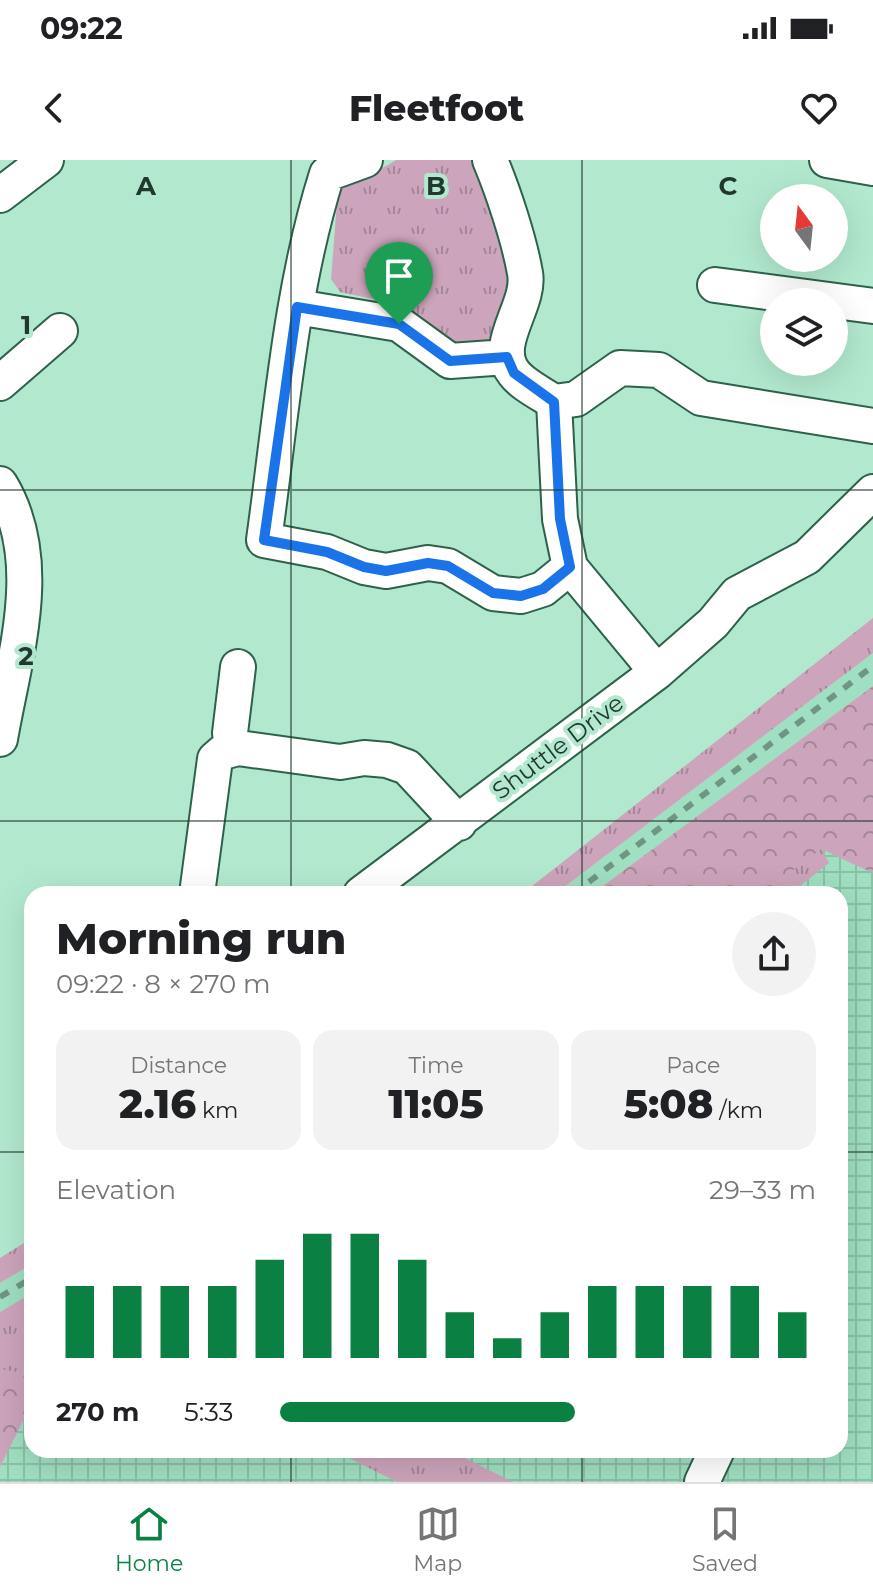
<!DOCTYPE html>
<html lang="en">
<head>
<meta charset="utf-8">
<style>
  :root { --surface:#fff; --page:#f2f2f2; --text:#202124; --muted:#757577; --line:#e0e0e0; --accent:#0b8043 }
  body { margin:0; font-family:Montserrat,sans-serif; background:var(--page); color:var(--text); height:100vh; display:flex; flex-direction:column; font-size:30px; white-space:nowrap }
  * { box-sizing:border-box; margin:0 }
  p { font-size:26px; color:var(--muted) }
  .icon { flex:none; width:44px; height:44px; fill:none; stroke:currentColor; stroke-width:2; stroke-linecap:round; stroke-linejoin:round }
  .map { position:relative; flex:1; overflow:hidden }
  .drawer { position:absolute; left:24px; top:726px; width:824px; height:572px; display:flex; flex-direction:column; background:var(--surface); border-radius:24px; box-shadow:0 8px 32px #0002 }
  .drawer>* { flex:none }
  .needle { width:52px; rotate:345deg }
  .controls { position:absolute; left:760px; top:24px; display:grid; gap:16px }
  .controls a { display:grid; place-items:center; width:88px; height:88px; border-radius:50%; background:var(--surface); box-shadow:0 8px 32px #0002; font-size:40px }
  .pin { position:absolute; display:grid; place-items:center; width:68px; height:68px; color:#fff; margin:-82px -34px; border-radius:50% 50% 50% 0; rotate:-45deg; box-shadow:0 0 8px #0007 }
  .pin .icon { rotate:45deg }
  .round { display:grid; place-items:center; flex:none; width:84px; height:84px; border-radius:42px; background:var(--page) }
  .summary { display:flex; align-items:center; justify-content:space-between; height:136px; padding:0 32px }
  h1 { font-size:44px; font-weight:800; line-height:60px }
  .metrics { display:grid; grid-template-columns:repeat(3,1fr); gap:12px; height:136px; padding:8px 32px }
  .metrics div { display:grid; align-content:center; border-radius:20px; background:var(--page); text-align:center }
  .metrics b { font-size:40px; font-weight:800 }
  .metrics small { font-size:22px; font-weight:400 }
  .metrics p { font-size:22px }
  .chart { height:224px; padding:16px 32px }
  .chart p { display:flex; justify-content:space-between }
  .chart svg { width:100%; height:144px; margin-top:8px; stroke:var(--accent); stroke-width:6 }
  ul { padding:0 32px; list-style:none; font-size:26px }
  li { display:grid; grid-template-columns:128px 96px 1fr; align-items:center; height:60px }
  li i { height:20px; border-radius:10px; background:var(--accent) }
  .status { display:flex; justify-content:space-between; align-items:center; height:56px; padding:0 40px; background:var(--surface); direction:ltr }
  .status svg { height:22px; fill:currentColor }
  header { display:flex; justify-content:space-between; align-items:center; height:104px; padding:0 32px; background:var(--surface); font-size:36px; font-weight:800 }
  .tabs { display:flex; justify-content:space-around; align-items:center; height:112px; border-top:2px solid var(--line); background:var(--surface); font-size:22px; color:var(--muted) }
  .tabs a { display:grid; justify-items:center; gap:4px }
  .tabs .selected { color:var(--accent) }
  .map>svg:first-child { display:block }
  .built { fill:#a0dfc1 }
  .industrial { fill:url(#industrial-grid) }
  .grass { fill:url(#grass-tufts) }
  .forest { fill:url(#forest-crowns) }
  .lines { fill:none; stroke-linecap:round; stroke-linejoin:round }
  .minor-casing { stroke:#2e614b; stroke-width:38 }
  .minor { stroke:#fff; stroke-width:34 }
  .rail { stroke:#6f9683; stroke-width:6; stroke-dasharray:10 10; stroke-linecap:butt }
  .route-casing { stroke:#fff; stroke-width:16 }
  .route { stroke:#1a73e8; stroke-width:10 }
  .grid { fill:none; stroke:#22372d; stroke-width:2; stroke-opacity:0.55 }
  .labels { text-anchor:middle; stroke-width:8; stroke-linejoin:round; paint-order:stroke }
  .street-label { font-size:24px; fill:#22372d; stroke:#b2e9ce }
  .grid-label { font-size:26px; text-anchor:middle; font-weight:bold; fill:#22372d; stroke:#b2e9ce; stroke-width:8; stroke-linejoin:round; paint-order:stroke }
</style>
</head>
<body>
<div class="status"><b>09:22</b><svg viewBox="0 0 49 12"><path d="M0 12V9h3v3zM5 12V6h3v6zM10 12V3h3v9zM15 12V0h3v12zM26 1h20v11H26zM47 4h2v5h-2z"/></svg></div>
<header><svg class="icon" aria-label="back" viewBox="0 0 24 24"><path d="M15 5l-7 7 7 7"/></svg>Fleetfoot<svg class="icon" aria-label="heart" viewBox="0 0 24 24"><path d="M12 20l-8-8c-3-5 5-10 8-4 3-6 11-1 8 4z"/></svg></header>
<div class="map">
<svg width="873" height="1322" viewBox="0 0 873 1322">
  <defs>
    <pattern id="industrial-grid" width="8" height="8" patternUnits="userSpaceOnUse" patternTransform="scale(2)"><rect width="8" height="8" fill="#a0dfc1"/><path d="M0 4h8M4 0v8" fill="none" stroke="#8ac0a6"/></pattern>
    <pattern id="grass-tufts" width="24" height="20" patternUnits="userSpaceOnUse" patternTransform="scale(2)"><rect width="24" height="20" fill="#cca4bb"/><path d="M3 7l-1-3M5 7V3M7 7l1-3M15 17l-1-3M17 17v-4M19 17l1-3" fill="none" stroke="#a58698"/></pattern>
    <pattern id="forest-crowns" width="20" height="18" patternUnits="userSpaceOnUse" patternTransform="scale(2)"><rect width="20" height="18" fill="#cca4bb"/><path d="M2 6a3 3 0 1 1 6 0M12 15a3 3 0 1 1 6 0" fill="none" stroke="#a58698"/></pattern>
  </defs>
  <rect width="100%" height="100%" fill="#b2e9ce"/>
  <path class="built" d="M873 493V526L592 734H555Z
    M32 1104V1133L0 1152V1123Z"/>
  <path class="industrial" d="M873 622V1322H0V1194L32 1180V1290H840V734H723Z"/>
  <path class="grass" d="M396 0H478L510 116 503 158 486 183 457 188 406 146 340 132 331 119 338 30C355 16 377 13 396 0Z
    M873 458V493L555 734H522Z
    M821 688 829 703 790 734H761Z
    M32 1078V1104L0 1123V1098Z
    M32 1133V1228L21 1213 0 1209V1152Z
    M333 1290H449L513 1322H397Z"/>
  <path class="forest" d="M873 526V713L821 689 761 734H592Z
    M0 1209 21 1213 32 1228V1243L0 1307Z"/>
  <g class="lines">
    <g class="minor-casing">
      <path id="minor" d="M365 0 327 14C290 131 281 259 264 380L327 392 364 407 386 411 428 403 448 406 493 433 521 436 543 429 570 407
        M490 0C503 31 519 79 525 113 531 145 491 184 514 213 523 225 542 234 554 242L576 239 620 208 659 210 701 238 873 266
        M827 0 873 8
        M0 35 46 0
        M715 125 873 146
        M297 147 399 164 450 201 507 197
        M0 223 60 171
        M554 242 560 359 570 407 657 512
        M0 324C47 401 14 497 0 579
        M232 589 230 573 238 507
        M197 734 215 599 223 592 238 588 340 602 364 598 387 600 407 607 459 663
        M361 734 657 512 713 463 737 434 807 397 873 332
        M702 1322 717 1290"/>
    </g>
    <use href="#minor" class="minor"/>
    <path class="rail" d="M573 734 873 506
      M0 1137 32 1118"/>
  </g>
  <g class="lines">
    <g class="route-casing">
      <path id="route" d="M297 147 399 164 450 201 507 197 514 213 554 242 560 359 570 407 543 429 521 436 493 433 448 406 428 403 386 411 364 407 327 392 264 380Z"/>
    </g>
    <use href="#route" class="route"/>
  </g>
  <path class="grid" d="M291 0V734M582 0V734M0 330H873M0 661H873M0 992H32M840 992H873M291 1290V1322M582 1290V1322"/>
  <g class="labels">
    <g class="street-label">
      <text transform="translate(558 587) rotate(-37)" y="8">Shuttle Drive</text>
    </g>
  </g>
  <g class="grid-label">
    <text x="146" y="35">A</text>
    <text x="436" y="35">B</text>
    <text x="728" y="35">C</text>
    <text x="26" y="174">1</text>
    <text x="26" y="505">2</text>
  </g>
</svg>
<div class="controls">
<a><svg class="needle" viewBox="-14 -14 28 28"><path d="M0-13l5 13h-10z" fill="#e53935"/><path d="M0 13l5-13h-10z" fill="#757577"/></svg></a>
<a><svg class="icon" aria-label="layers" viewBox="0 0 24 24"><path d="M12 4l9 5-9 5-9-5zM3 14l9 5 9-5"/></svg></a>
</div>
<div class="pin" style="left:399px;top:164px;background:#1e9e55"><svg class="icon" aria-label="arrive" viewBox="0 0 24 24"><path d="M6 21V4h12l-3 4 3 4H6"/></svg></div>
<section class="drawer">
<div class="summary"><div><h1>Morning run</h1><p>09:22 · 8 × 270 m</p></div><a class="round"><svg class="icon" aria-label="share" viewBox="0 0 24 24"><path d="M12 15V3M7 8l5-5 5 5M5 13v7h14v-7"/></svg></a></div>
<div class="metrics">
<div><p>Distance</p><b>2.16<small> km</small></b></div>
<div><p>Time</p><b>11:05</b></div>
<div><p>Pace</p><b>5:08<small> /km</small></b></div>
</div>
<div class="chart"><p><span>Elevation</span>29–33 m</p>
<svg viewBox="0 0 160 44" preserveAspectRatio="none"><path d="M5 44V22M15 44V22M25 44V22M35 44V22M45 44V14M55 44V6M65 44V6M75 44V14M85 44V30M95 44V38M105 44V30M115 44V22M125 44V22M135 44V22M145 44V22M155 44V30"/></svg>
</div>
<ul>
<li><b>270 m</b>5:33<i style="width:55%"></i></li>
</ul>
</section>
</div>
<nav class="tabs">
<a class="selected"><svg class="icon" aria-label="home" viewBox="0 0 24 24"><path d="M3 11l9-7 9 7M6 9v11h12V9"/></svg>Home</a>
<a><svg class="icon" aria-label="map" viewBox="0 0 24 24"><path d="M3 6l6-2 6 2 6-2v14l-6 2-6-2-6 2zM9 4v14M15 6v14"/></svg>Map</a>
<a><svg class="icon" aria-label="saved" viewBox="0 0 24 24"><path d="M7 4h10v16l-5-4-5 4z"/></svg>Saved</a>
</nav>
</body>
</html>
